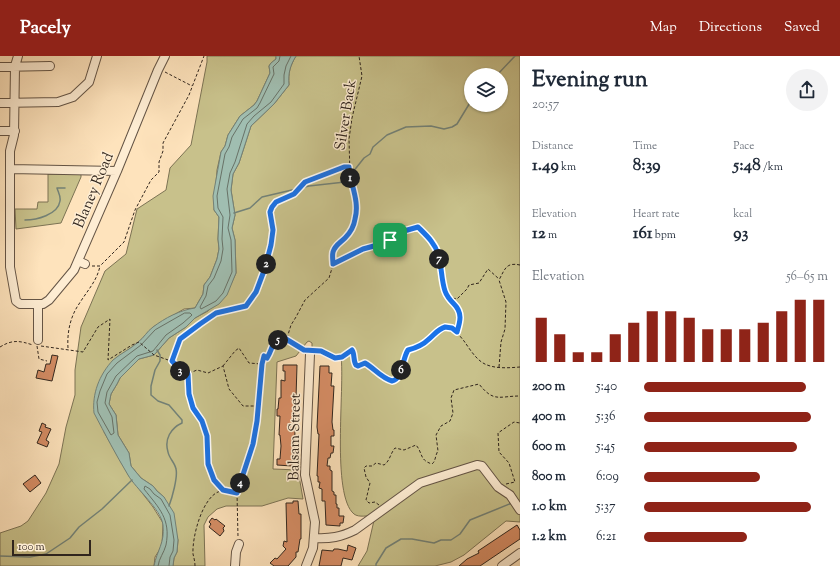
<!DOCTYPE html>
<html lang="en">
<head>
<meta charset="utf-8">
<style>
  :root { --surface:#fff; --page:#f2f2f3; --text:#1f2937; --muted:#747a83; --accent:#8f2418 }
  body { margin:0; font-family:"Sorts Mill Goudy",serif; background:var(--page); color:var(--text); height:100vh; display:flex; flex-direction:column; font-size:15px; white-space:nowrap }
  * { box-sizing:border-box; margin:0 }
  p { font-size:13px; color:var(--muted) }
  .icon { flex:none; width:22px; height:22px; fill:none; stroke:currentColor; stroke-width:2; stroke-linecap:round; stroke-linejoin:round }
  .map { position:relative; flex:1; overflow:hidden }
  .details { display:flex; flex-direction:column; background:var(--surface); width:320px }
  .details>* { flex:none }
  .tools { position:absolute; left:464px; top:12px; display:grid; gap:8px }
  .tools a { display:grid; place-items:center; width:44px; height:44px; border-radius:50%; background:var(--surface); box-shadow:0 1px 3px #0004; font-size:20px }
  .scale { position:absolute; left:12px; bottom:10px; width:79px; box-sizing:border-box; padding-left:4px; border:2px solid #30251d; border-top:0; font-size:11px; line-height:14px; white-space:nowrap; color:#30251d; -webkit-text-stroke:3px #feedd3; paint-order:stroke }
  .pin { position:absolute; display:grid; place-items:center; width:34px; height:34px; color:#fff; margin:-17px; border-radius:8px; box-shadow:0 2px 6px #0006 }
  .km { position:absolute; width:20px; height:20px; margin:-10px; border-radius:50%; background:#222; color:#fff; font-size:11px; line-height:20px; text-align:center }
  .round { display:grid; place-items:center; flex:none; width:42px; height:42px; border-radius:21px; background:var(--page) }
  .headline { display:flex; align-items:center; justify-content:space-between; height:68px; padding:0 12px }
  h1 { font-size:22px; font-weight:700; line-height:30px }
  .figures { display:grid; grid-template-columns:repeat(3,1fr); gap:6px; height:68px; padding:4px 12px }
  .figures div { display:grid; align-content:center }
  .figures b { font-size:17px; font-weight:700 }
  .figures small { font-size:11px; font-weight:400 }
  .figures p { font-size:11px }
  .chart { height:112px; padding:8px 12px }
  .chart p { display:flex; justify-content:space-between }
  .chart svg { width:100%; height:72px; margin-top:4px; stroke:var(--accent); stroke-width:6 }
  ul { padding:0 12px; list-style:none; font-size:13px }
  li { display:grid; grid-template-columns:64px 48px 1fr; align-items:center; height:30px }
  li i { height:10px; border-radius:5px; background:var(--accent) }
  header { display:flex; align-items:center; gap:24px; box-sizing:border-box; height:56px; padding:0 20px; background:var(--accent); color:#fff }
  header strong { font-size:19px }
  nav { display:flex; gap:22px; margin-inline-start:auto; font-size:14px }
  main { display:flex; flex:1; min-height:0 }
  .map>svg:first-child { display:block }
  .green { fill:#c8c18b; stroke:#7c7354; fill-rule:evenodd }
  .water { fill:#a0beb1; stroke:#738176 }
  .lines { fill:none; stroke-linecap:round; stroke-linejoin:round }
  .shore { stroke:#687267; stroke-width:1 }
  .stream { stroke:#738176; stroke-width:1.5 }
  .building { fill:#d58c64; stroke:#30251d }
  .minor-casing { stroke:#645445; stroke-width:10 }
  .path { stroke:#30251d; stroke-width:1; stroke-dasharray:3 2; stroke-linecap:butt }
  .minor { stroke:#feedd3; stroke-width:8 }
  .route-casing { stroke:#fff; stroke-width:8 }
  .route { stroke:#1a73e8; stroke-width:5 }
  .labels { text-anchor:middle; stroke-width:3; stroke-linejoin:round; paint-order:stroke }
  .street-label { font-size:15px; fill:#30251d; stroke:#feedd3 }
</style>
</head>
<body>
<header>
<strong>Pacely</strong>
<nav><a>Map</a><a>Directions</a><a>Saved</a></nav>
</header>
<main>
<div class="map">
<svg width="520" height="510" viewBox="0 0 520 510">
  <rect width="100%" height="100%" fill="#fee3bc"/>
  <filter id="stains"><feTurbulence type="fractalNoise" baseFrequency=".005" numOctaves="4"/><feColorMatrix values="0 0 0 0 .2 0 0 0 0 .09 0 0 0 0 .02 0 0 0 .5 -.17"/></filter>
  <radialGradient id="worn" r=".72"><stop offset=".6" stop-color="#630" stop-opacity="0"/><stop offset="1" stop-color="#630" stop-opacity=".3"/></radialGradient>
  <path class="green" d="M207 0H276V3L271 7 269 10 270 17 257 45 254 49 240 60 228 79 225 90 221 96 217 114 214 154 219 161 218 183 219 193 217 203 210 221 204 229 203 238 195 252 184 253 153 271 139 286 114 304 104 376 129 420 153 451 163 467 162 490 155 501 154 510H0V477L21 470 28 465 46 437 59 408 66 371 75 339V314L81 271 105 215 126 198 137 153 166 134 170 112 191 89 207 6Z
    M296 0H520V466L506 465 464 499 451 506 435 510H358L367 495 375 460C368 459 359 462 354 458 331 439 345 332 341 300 333 303 323 293 312 292V287L309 285 307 286 296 300 277 306 273 413 298 414 303 443 288 442 262 450H226L217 453 208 461 204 469 205 510H173L174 502 177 496 178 484 164 441 157 435 153 430 141 422 131 410 129 397 118 379 116 359 109 348 111 338 117 328 120 322 127 314 139 303 154 299 169 282 186 271 195 262 208 255 231 228 236 217 235 184 232 172 235 159 231 134 233 118 239 107 251 70 274 48 289 29C288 17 290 10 296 0ZM471 19H501V49H471Z
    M48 118H81V121L61 167 16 173 15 153H37L38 146H48Z"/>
  <path class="water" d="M276 0H296C290 10 288 17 289 29L274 48 251 70 239 107 233 118 231 134 235 159 232 172 235 184 236 217 227 239 219 248 195 262 186 271 169 282 154 299 139 303 120 322 117 328 111 338 109 348 116 359 118 379 129 397 131 410 141 422 153 430 157 435 164 441 174 457 178 484 177 496 174 502 173 510H154C157 494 165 487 163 469 161 453 136 433 128 419 116 399 105 378 94 357 92 338 99 319 113 304 121 297 131 293 138 286 144 282 147 275 153 271 165 262 180 254 195 252L203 238 204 229 210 221 217 203 219 193 218 183 219 161 214 154 213 140 221 96 225 90 228 79 240 60 254 49 257 45 270 17 269 10 271 7 276 3Z"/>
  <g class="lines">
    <path class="shore" d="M280 0 279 5 273 11 274 18 260 47 257 52 243 63 232 81 229 91 225 98 217 140 218 152 223 161 222 183 223 193 221 205 214 222 208 230 206 240 200 251 201 253 216 245 223 237 232 216 231 184 228 172 230 159 227 133 230 117 235 106 247 68 254 60 271 46 284 28V19L286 10 291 0
      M185 257H190L192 259 183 267 166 279 153 295 137 300 116 320 107 336 105 347 112 361 114 377 111 379 98 356 97 346 100 335 107 318 117 307 141 289 155 274Z
      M158 510C159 502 164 497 166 489 171 463 159 452 144 433L145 430 150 433 154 438 161 443 170 459 174 484 173 495 170 501 169 510"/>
    <path class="stream" d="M497 19 515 0
      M234 157 250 152 262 141 309 130 345 126 364 102 370 98 373 91 387 79 406 71 431 70 444 73 452 71 457 68 471 45
      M25 164C36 164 58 159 60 145 61 140 58 136 57 132H65
      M157 294 160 299V305L155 314 151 330V339L158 345 169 349 182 364V367C171 372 164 383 168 396 169 402 175 407 176 413 178 421 172 442 169 450
      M0 500 30 501 46 498 70 482 79 471 102 453 132 424
      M376 510V508L386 492 401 483H412L434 487 441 484H451L460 478 470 464 512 447"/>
  </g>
  <path class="building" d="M52 299 58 300 52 325 36 322 38 314 44 316 46 308H50Z
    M283 309H297L294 407H292V410L277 409V403H280L281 390 280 379H279L280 360H277V353H278L279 342H281V324L285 325V315H283Z
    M320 310H329V317H332L331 330H334L332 366 333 374H334V380H331V390H334L333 397H331L330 402H328L327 410H330V414L332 415V435L334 436V439H336V448H337V452H339V460H344L343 467H340V470L326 469 325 445H322V433L319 432 320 426H318V420H317L319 378H318L317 371Z
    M42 367 46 369 45 371 51 373 46 384 49 386 47 391 37 387 42 376 39 375Z
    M35 419 41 427 30 436 23 428Z
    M293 445H298L299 458H301V483H300L298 496H296V501L288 510H274L270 507 275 502 277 503 286 493 283 490 284 485 287 486 286 447H293Z
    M212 462 215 464 216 463 225 470 223 472 224 475 220 480 209 471 211 468 209 466Z
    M517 469 520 474V483L480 510H459L467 503 479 497 478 495Z
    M348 489 356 492 352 504 343 502 341 510H319L322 494 333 495 334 493H338L347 495Z"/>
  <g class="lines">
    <g class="minor-casing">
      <path id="minor" d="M18 0 15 10 14 79 10 95V211L16 245 20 248H43L49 244 74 214 117 115 158 14 165 0
        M0 11 50 10
        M0 47 58 46 73 41 89 26 97 0
        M0 75H15
        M10 113 117 115
        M78 205 85 208
        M38 248V284
        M314 482C330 483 341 481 355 474L420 427 477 409 482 410 498 431 510 439 520 454
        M235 510 236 496 239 488
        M306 510 313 492 315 466 305 419 310 298
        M502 510 520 497"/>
    </g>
    <path class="path" d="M165 16 192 30
      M333 209V196L337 188 345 182 351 174 355 163 357 152 353 129 350 119 349 83 352 62 362 20 359 0
      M92 210H100L124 186 135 154 151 124 159 116V106L163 95V87L189 39 204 0
      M448 241 457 243 467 233 469 229 479 227 488 213 499 223
      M287 282 291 269 296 261 305 244 329 222 333 209 363 193 374 191 390 184 404 175 418 171C424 177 431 183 435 190 443 203 440 221 445 235 447 241 450 243 454 248 463 256 460 265 457 276
      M37 290 39 303 47 305
      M41 290 83 296 98 271 110 263 108 304 132 289 139 286 154 299 171 305 185 319 197 314 208 317 223 310 229 333 243 350H257L263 304 265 300 266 302 268 301 275 285 276 283 281 286 287 283 304 294
      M0 291C13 283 20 285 33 289
      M68 292C67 277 70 261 79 248 87 235 97 225 100 210
      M317 295C325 295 333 305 341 301 345 299 348 295 352 294 356 298 353 305 356 309L358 310 365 307C374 312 383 326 395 324 404 317 402 304 408 295L417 292 442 272 448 271C455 273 459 279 464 285 469 292 475 302 483 307 493 313 508 312 520 311
      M172 305 180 283 200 268 216 257 246 250 256 236 265 212 271 189 273 174 270 156 276 146 294 138 305 126 331 115 349 111
      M223 310 235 295 239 292 249 307 261 308
      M499 311 501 286 505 273 506 246 499 224C505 213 506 206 520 209
      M188 318 189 338 193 352 202 365 207 380 208 407 214 423 223 434
      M506 428 515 426 509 407 499 396 498 377 514 366 520 367
      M237 437 238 481
      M379 449 375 446 369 447 366 444 370 427 366 421 364 412 366 410H372L376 407 384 409C390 405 390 398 395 392L404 394 416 389C423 397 419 404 432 408 436 405 435 399 438 395L436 379 441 370 450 365 453 357 451 342 454 334 479 328C494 347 499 340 520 340
      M195 510C195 506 194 502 193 498 192 481 202 443 218 436 224 433 231 436 237 437L253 388 257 365V350"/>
    <use href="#minor" class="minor"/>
  </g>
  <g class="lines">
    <g class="route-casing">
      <path id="route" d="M344 111H349C350 128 360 145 355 163 354 170 350 177 345 182 340 187 335 189 333 196 332 200 333 205 333 208L363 193 374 190 390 184 404 175 418 171C426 179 435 187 438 198 442 210 441 223 445 235 447 241 450 244 454 248 463 257 460 266 457 276L452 272 445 271C438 273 434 279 429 283 423 289 416 292 408 294 402 303 403 323 392 325 381 322 374 312 365 307L358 310 356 309C353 305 355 298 352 294L342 301 335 302 321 295 304 294 286 283 281 286 276 283C272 289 271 296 267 302L264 300 262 308 257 365 253 388 237 437 223 434 214 424 208 408 207 380 202 365 193 352 189 338 188 318 185 319 172 305 180 283 200 268 216 257 246 250 256 236 265 212 271 189 273 174 270 156 272 151 276 146 294 138 305 126Z"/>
    </g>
    <use href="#route" class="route"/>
  </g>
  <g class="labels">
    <g class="street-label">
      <text transform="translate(345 59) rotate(-81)" y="5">Silver Back</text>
      <text transform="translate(93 134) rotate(-67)" y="5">Blaney Road</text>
      <text transform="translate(294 381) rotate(-89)" y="5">Balsam Street</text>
    </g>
  </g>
  <rect width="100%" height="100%" filter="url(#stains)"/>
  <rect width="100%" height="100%" fill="url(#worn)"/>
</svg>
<div class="tools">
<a><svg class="icon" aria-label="layers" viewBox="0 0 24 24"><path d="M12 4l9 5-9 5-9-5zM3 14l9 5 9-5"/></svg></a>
</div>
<div class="scale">100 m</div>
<div class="pin" style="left:390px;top:184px;background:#1e9e55"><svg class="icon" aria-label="arrive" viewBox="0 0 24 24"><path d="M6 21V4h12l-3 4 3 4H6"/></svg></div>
<b class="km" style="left:350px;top:122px">1</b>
<b class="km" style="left:266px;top:208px">2</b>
<b class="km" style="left:180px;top:315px">3</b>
<b class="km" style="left:240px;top:427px">4</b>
<b class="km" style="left:278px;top:284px">5</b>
<b class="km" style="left:401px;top:314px">6</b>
<b class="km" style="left:439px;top:203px">7</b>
</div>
<section class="details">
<div class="headline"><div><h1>Evening run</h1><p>20:57</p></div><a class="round"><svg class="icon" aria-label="share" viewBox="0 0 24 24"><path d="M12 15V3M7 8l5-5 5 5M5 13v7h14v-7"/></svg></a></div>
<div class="figures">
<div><p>Distance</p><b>1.49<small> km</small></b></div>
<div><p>Time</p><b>8:39</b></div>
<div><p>Pace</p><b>5:48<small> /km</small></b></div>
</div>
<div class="figures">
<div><p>Elevation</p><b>12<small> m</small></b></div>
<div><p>Heart rate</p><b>161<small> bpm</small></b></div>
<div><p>kcal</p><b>93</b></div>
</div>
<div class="chart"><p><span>Elevation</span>56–65 m</p>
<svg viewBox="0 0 160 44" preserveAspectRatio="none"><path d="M5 44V17M15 44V27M25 44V38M35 44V38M45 44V27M55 44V20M65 44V13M75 44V13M85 44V17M95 44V24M105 44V24M115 44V24M125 44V20M135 44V13M145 44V6M155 44V6"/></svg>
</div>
<ul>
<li><b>200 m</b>5:40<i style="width:88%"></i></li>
<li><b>400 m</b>5:36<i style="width:91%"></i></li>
<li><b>600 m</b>5:45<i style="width:83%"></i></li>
<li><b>800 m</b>6:09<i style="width:63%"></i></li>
<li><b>1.0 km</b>5:37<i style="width:91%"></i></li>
<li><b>1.2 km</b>6:21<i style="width:56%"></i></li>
</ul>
</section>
</main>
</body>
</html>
